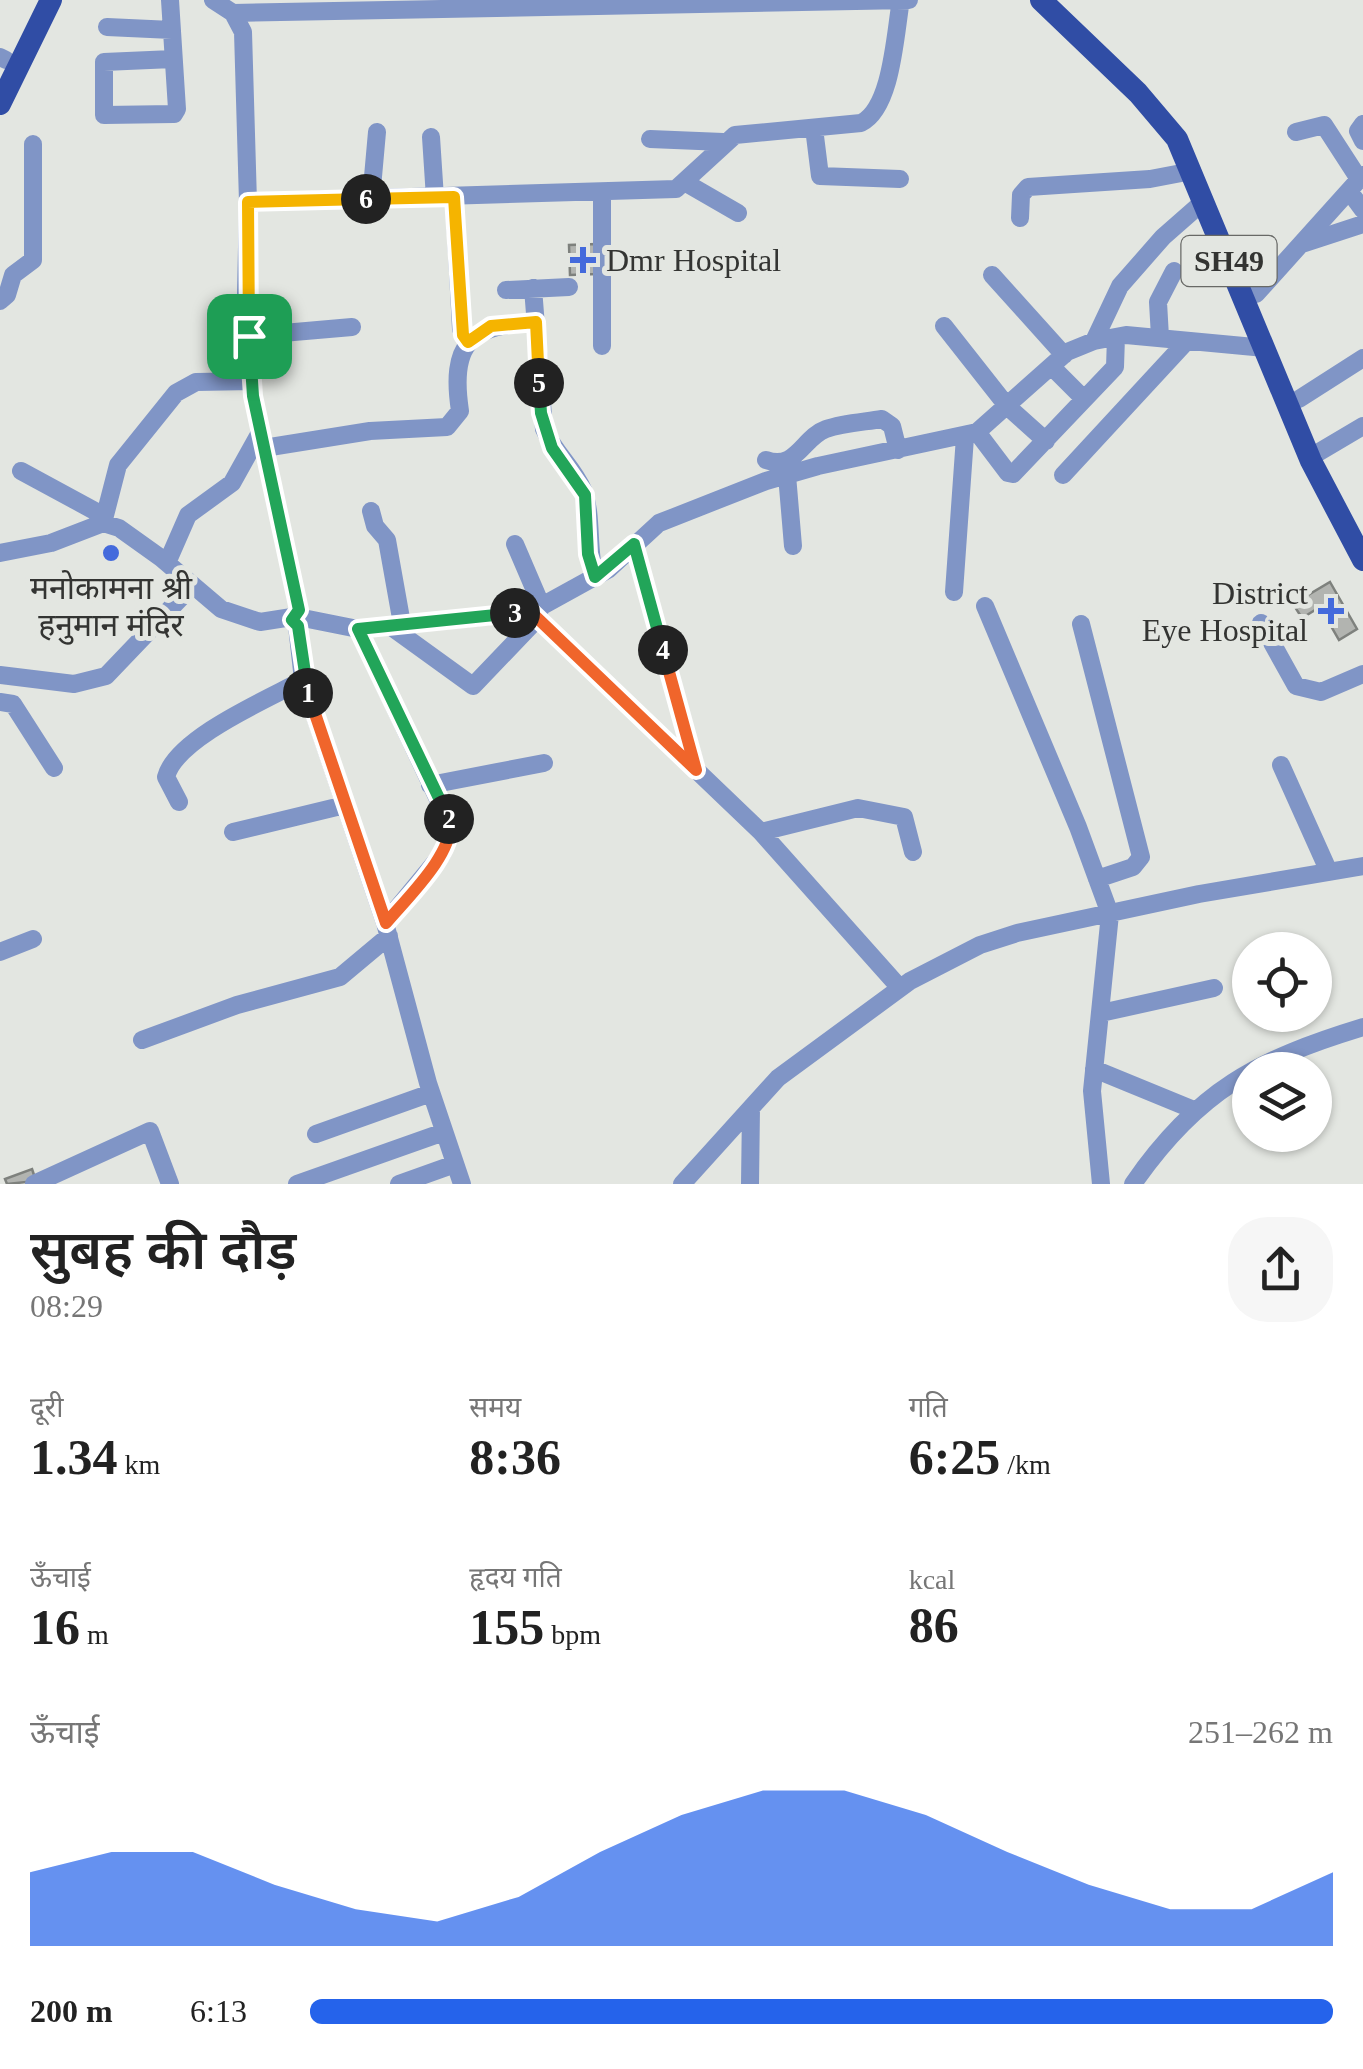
<!DOCTYPE html>
<html lang="hi">
<head>
<meta charset="utf-8">
<style>
  :root { --surface:#fff; --page:#f6f6f6; --text:#222; --muted:#767676; --accent:#2563eb }
  body { margin:0; font-family:"Times New Roman","Noto Sans Devanagari",serif; background:var(--page); color:var(--text); height:100vh; display:flex; flex-direction:column; font-size:38px; white-space:nowrap }
  * { box-sizing:border-box; margin:0 }
  p { font-size:32px; color:var(--muted) }
  .icon { flex:none; width:55px; height:55px; fill:none; stroke:currentColor; stroke-width:2; stroke-linecap:round; stroke-linejoin:round }
  .map { position:relative; height:1184px; overflow:hidden }
  .drawer { display:flex; flex-direction:column; background:var(--surface); flex:1 }
  .drawer>* { flex:none }
  .buttons { position:absolute; left:1232px; top:932px; display:grid; gap:20px }
  .buttons a { display:grid; place-items:center; width:100px; height:100px; border-radius:50%; background:var(--surface); box-shadow:0 2px 8px #0004; font-size:50px }
  .pin { position:absolute; display:grid; place-items:center; width:85px; height:85px; color:#fff; margin:-42px; border-radius:20px; box-shadow:0 5px 15px #0006 }
  .km { position:absolute; width:50px; height:50px; margin:-25px; border-radius:50%; background:#222; color:#fff; font-size:28px; line-height:50px; text-align:center }
  .round { display:grid; place-items:center; flex:none; width:105px; height:105px; border-radius:40px; background:var(--page) }
  .headline { display:flex; align-items:center; justify-content:space-between; height:170px; padding:0 30px }
  h1 { font-size:55px; font-weight:600; line-height:75px }
  .metrics { display:grid; grid-template-columns:repeat(3,1fr); gap:15px; height:170px; padding:10px 30px }
  .metrics div { display:grid; align-content:center }
  .metrics b { font-size:50px; font-weight:600 }
  .metrics small { font-size:28px; font-weight:400 }
  .metrics p { font-size:28px }
  .chart { height:280px; padding:20px 30px }
  .chart p { display:flex; justify-content:space-between }
  .chart svg { width:100%; height:180px; margin-top:10px; fill:var(--accent); opacity:.7 }
  ul { padding:0 30px; list-style:none; font-size:32px }
  li { display:grid; grid-template-columns:160px 120px 1fr; align-items:center; height:75px }
  li i { height:25px; border-radius:12px; background:var(--accent) }
  .map>svg:first-child { display:block }
  .building { fill:#b2b4b0; stroke:#7e817d; stroke-width:2.5 }
  .lines { fill:none; stroke-linecap:round; stroke-linejoin:round }
  .minor { stroke:#8095c6; stroke-width:18 }
  .major { stroke:#304da5; stroke-width:22 }
  .split-1-casing { stroke:#fff; stroke-width:20 }
  .split-2-casing { stroke:#fff; stroke-width:20 }
  .split-3-casing { stroke:#fff; stroke-width:20 }
  .split-4-casing { stroke:#fff; stroke-width:20 }
  .split-5-casing { stroke:#fff; stroke-width:20 }
  .split-6-casing { stroke:#fff; stroke-width:20 }
  .split-7-casing { stroke:#fff; stroke-width:20 }
  .split-1 { stroke:#22a559; stroke-width:12 }
  .split-2 { stroke:#f0652b; stroke-width:12 }
  .split-3 { stroke:#22a559; stroke-width:12 }
  .split-4 { stroke:#f0652b; stroke-width:12 }
  .split-5 { stroke:#22a559; stroke-width:12 }
  .split-6 { stroke:#f5b400; stroke-width:12 }
  .split-7 { stroke:#f5b400; stroke-width:12 }
  .poi-dot { fill:#446adc; stroke:#e3e6e1; stroke-width:4 }
  .labels { text-anchor:middle; stroke-width:10; stroke-linejoin:round; paint-order:stroke }
  .shield { fill:#e3e6e1; stroke:#686966; stroke-width:2.5 }
  .shield-label { font-size:30px; font-weight:bold; fill:#333432 }
  .poi-label { font-size:32px; fill:#333432; stroke:#e3e6e1; text-anchor:start }
</style>
</head>
<body>
<div class="map">
<svg width="1363" height="1184" viewBox="0 0 1363 1184">
  <rect width="100%" height="100%" fill="#e3e6e1"/>
  <path class="building" d="M596 244 597 274 570 275 569 245Z
    M1330 582 1357 629 1339 640 1320 607 1302 618 1293 604Z
    M32 1169 36 1181 7 1184 5 1179Z"/>
  <g class="lines">
    <path class="minor" d="M170 0 177 109 174 114 104 115V62L173 59
      M213 0 233 13 243 32 248 202 246 293 253 396 299 610
      M233 13 909 0
      M107 27 172 30
      M0 57 6 60
      M1363 124 1358 131 1363 141
      M814 128 820 176 900 179
      M1296 132 1324 125 1359 179
      M431 137 435 198
      M650 139 723 142
      M686 183 738 213
      M1349 191 1363 210
      M602 193V346
      M454 197 461 329 469 342
      M371 199 377 132
      M248 202 676 189 735 135 861 123C892 108 895 34 901 0
      M1020 218 1021 195 1028 187 1150 179 1192 171
      M1302 244 1363 224
      M992 275 1064 355
      M533 288 544 429C554 452 574 468 583 490 593 516 587 550 595 577
      M506 290 569 287
      M1256 294 1363 175
      M0 301 7 295 13 275 33 260V144
      M944 326 1007 406 1046 441
      M249 336 352 327
      M1160 337 1158 302 1174 271
      M1094 341 1120 286 1163 237 1204 201
      M1051 366 1084 399
      M1299 399 1363 358
      M977 432 1008 473 1013 474 1115 367 1116 337
      M264 448 370 431 447 427 460 411C450 345 469 324 535 323
      M1309 458 1363 426
      M766 460C796 471 803 437 826 429 843 423 864 422 882 419L892 426 898 450
      M21 471 104 516
      M787 475 793 546
      M1063 475 1186 342
      M371 511 375 526 387 540 402 624
      M103 523 118 465 176 393 196 382 252 381
      M515 544 542 607
      M634 544 695 765
      M0 553 51 543 103 523 119 528 161 558 221 609 260 622 292 617
      M167 563 188 515 232 483 261 431
      M954 592 965 437
      M985 606 1078 827 1110 914 1092 1091 1101 1184
      M531 612 761 832 900 988
      M308 619 358 629 531 612 609 569 659 523 766 481 818 466 977 432 1067 352 1094 341 1126 335 1265 348
      M1261 623 1296 686 1321 692 1363 674
      M1081 624 1141 857 1133 867 1097 879
      M297 626 303 680 385 923 428 1083 462 1184
      M390 626 473 686 538 618
      M358 629 452 829 442 854 385 923
      M0 675 74 684 106 676 192 586
      M0 702 13 704 54 768
      M1281 765 1329 872
      M430 785 544 763
      M179 802 166 777C176 738 268 699 303 680
      M233 832 345 805
      M761 832 858 808 904 817 913 852
      M0 952 33 939
      M1101 1013 1214 988
      M142 1040 237 1005 340 977 389 936
      M1094 1069 1194 1110
      M316 1134 431 1093
      M34 1184 150 1131 170 1184
      M297 1184 444 1132
      M399 1184 455 1164
      M682 1184 778 1078 910 981 980 945 1017 933 1199 894 1363 866
      M750 1184 751 1108
      M1133 1184C1197 1091 1258 1059 1363 1027"/>
    <path class="major" d="M1041 0 1138 93 1177 139 1311 461 1363 560
      M0 104 51 0"/>
  </g>
  <g class="lines">
    <g class="split-1-casing">
      <path id="split-1" d="M249 336 253 396 299 610 292 620 298 626 308 693"/>
    </g>
    <g class="split-2-casing">
      <path id="split-2" d="M308 693 386 923C405 900 458 850 449 819"/>
    </g>
    <g class="split-3-casing">
      <path id="split-3" d="M449 819 358 629 515 613"/>
    </g>
    <g class="split-4-casing">
      <path id="split-4" d="M515 613 531 612 696 770 663 650"/>
    </g>
    <g class="split-5-casing">
      <path id="split-5" d="M539 383 541 413 552 448 585 495 588 554 595 577 634 544 663 650"/>
    </g>
    <g class="split-6-casing">
      <path id="split-6" d="M366 199 454 197 463 335 468 342 491 326 536 322 539 383"/>
    </g>
    <g class="split-7-casing">
      <path id="split-7" d="M249 336 248 202 366 199"/>
    </g>
    <use href="#split-1" class="split-1"/>
    <use href="#split-2" class="split-2"/>
    <use href="#split-3" class="split-3"/>
    <use href="#split-4" class="split-4"/>
    <use href="#split-5" class="split-5"/>
    <use href="#split-6" class="split-6"/>
    <use href="#split-7" class="split-7"/>
  </g>
  <g class="poi-dot">
    <path d="M578 245h10v10h10v10h-10v10h-10v-10h-10v-10h10z"/>
    <circle cx="111" cy="553" r="10"/>
    <path d="M1326 596h10v10h10v10h-10v10h-10v-10h-10v-10h10z"/>
  </g>
  <g class="labels">
    <rect class="shield" x="1181.5" y="236" width="95" height="50" rx="8"/>
    <g class="shield-label">
      <text x="1229" y="271">SH49</text>
    </g>
    <g class="poi-label">
      <text x="606" y="271">Dmr Hospital</text>
      <text x="111" y="599" text-anchor="middle">मनोकामना श्री<tspan x="111" dy="37">हनुमान मंदिर</tspan></text>
      <text x="1308" y="604" text-anchor="end">District<tspan x="1308" dy="37">Eye Hospital</tspan></text>
    </g>
  </g>
</svg>
<div class="buttons">
<a><svg class="icon" aria-label="locate" viewBox="0 0 24 24"><circle cx="12" cy="12" r="6"/><path d="M12 2v4M12 18v4M2 12h4M18 12h4"/></svg></a>
<a><svg class="icon" aria-label="layers" viewBox="0 0 24 24"><path d="M12 4l9 5-9 5-9-5zM3 14l9 5 9-5"/></svg></a>
</div>
<div class="pin" style="left:249px;top:336px;background:#1e9e55"><svg class="icon" aria-label="arrive" viewBox="0 0 24 24"><path d="M6 21V4h12l-3 4 3 4H6"/></svg></div>
<b class="km" style="left:308px;top:693px">1</b>
<b class="km" style="left:449px;top:819px">2</b>
<b class="km" style="left:515px;top:613px">3</b>
<b class="km" style="left:663px;top:650px">4</b>
<b class="km" style="left:539px;top:383px">5</b>
<b class="km" style="left:366px;top:199px">6</b>
</div>
<section class="drawer">
<div class="headline"><div><h1>सुबह की दौड़</h1><p>08:29</p></div><a class="round"><svg class="icon" aria-label="share" viewBox="0 0 24 24"><path d="M12 15V3M7 8l5-5 5 5M5 13v7h14v-7"/></svg></a></div>
<div class="metrics">
<div><p>दूरी</p><b>1.34<small> km</small></b></div>
<div><p>समय</p><b>8:36</b></div>
<div><p>गति</p><b>6:25<small> /km</small></b></div>
</div>
<div class="metrics">
<div><p>ऊँचाई</p><b>16<small> m</small></b></div>
<div><p>हृदय गति</p><b>155<small> bpm</small></b></div>
<div><p>kcal</p><b>86</b></div>
</div>
<div class="chart"><p><span>ऊँचाई</span>251–262 m</p>
<svg viewBox="0 0 160 44" preserveAspectRatio="none"><path d="M0 44V26L10 21L20 21L30 29L40 35L50 38L60 32L70 21L80 12L90 6L100 6L110 12L120 21L130 29L140 35L150 35L160 26V44z"/></svg>
</div>
<ul>
<li><b>200 m</b>6:13<i style="width:100%"></i></li>
</ul>
</section>
</body>
</html>
